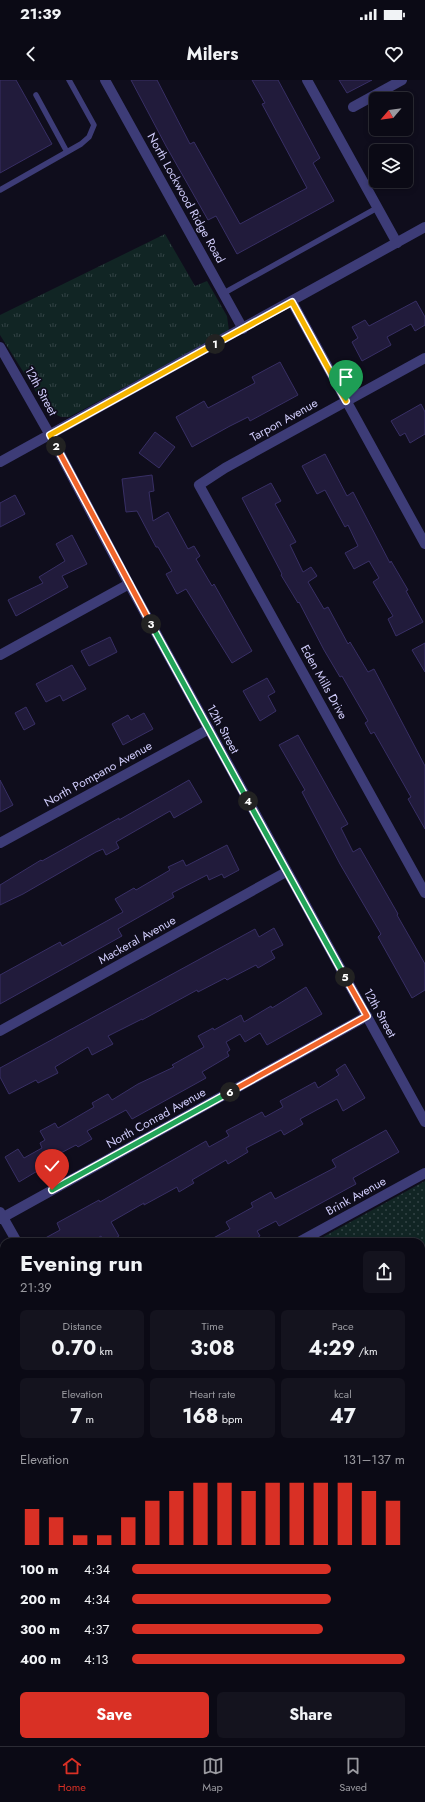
<!DOCTYPE html>
<html lang="en">
<head>
<meta charset="utf-8">
<style>
  :root { --surface:#0b0a15; --page:#14131e; --text:#f1f3f6; --muted:#9a9aa0; --line:#2b2b34; --accent:#d93025 }
  body { margin:0; font-family:Jost,sans-serif; background:var(--page); color:var(--text); height:100vh; display:flex; flex-direction:column; font-size:15px; white-space:nowrap }
  * { box-sizing:border-box; margin:0 }
  p { font-size:13px; color:var(--muted) }
  .icon { flex:none; width:22px; height:22px; fill:none; stroke:currentColor; stroke-width:2; stroke-linecap:round; stroke-linejoin:round }
  .map { position:relative; flex:1; overflow:hidden }
  .drawer { position:absolute; left:0px; top:1158px; width:425px; height:508px; display:flex; flex-direction:column; background:var(--surface); border-radius:12px 12px 0 0; box-shadow:0 2px 6px #0003,0 0 0 1px var(--line) }
  .drawer>* { flex:none }
  .needle { width:26px; rotate:241deg }
  .controls { position:absolute; left:369px; top:12px; display:grid; gap:8px }
  .controls a { display:grid; place-items:center; width:44px; height:44px; border-radius:6px; background:var(--surface); box-shadow:0 2px 6px #0003,0 0 0 1px var(--line); font-size:20px }
  .pin { position:absolute; display:grid; place-items:center; width:34px; height:34px; color:#fff; margin:-41px -17px; border-radius:50% 50% 50% 0; rotate:-45deg; box-shadow:0 0 4px #0007 }
  .pin .icon { rotate:45deg }
  .km { position:absolute; width:20px; height:20px; margin:-10px; border-radius:50%; background:#222; color:#fff; font-size:11px; line-height:20px; text-align:center }
  .round { display:grid; place-items:center; flex:none; width:42px; height:42px; border-radius:6px; background:var(--page) }
  .overview { display:flex; align-items:center; justify-content:space-between; height:68px; padding:0 20px }
  h1 { font-size:22px; font-weight:700; line-height:30px }
  .metrics { display:grid; grid-template-columns:repeat(3,1fr); gap:6px; height:68px; padding:4px 20px }
  .metrics div { display:grid; align-content:center; border-radius:6px; background:var(--page); text-align:center }
  .metrics b { font-size:20px; font-weight:700 }
  .metrics small { font-size:11px; font-weight:400 }
  .metrics p { font-size:11px }
  .chart { height:112px; padding:8px 20px }
  .chart p { display:flex; justify-content:space-between }
  .chart svg { width:100%; height:72px; margin-top:4px; stroke:var(--accent); stroke-width:6 }
  .action { display:flex; gap:8px; margin-top:auto; padding:8px 20px }
  .action a { flex:1; height:46px; border-radius:6px; background:var(--accent); color:#fff; font-size:16px; font-weight:700; line-height:46px; text-align:center }
  .action a+a { background:var(--page); color:var(--text) }
  ul { padding:0 20px; list-style:none; font-size:13px }
  li { display:grid; grid-template-columns:64px 48px 1fr; align-items:center; height:30px }
  li i { height:10px; border-radius:5px; background:var(--accent) }
  .status { display:flex; justify-content:space-between; align-items:center; height:28px; padding:0 20px; background:var(--surface); direction:ltr }
  .status svg { height:11px; fill:currentColor }
  header { display:flex; justify-content:space-between; align-items:center; height:52px; padding:0 20px; background:var(--surface); font-size:18px; font-weight:700 }
  .dock { display:flex; justify-content:space-around; align-items:center; height:56px; border-top:1px solid var(--line); background:var(--surface); font-size:11px; color:var(--muted) }
  .dock a { display:grid; justify-items:center; gap:2px }
  .dock .current { color:var(--accent) }
  .map>svg:first-child { display:block }
  .grass { fill:url(#grass-tufts) }
  .wetland { fill:url(#wetland-marsh) }
  .park { fill:url(#park-dots) }
  .garden { fill:#112524 }
  .building { fill:#211b3b; stroke:#382f65 }
  .lines { fill:none; stroke-linecap:round; stroke-linejoin:round }
  .service { stroke:#3d3c77; stroke-width:5.5 }
  .minor { stroke:#3d3c77; stroke-width:10 }
  .tertiary { stroke:#3d3c77; stroke-width:10 }
  .split-1-casing { stroke:#fff; stroke-width:8 }
  .split-2-casing { stroke:#fff; stroke-width:8 }
  .split-3-casing { stroke:#fff; stroke-width:8 }
  .split-4-casing { stroke:#fff; stroke-width:8 }
  .split-5-casing { stroke:#fff; stroke-width:8 }
  .split-6-casing { stroke:#fff; stroke-width:8 }
  .split-7-casing { stroke:#fff; stroke-width:8 }
  .split-1 { stroke:#f5b400; stroke-width:5 }
  .split-2 { stroke:#f5b400; stroke-width:5 }
  .split-3 { stroke:#f0652b; stroke-width:5 }
  .split-4 { stroke:#22a559; stroke-width:5 }
  .split-5 { stroke:#22a559; stroke-width:5 }
  .split-6 { stroke:#f0652b; stroke-width:5 }
  .split-7 { stroke:#22a559; stroke-width:5 }
  .labels { text-anchor:middle; stroke-width:3.5; stroke-linejoin:round; paint-order:stroke }
  .street-label { font-size:12px; fill:#d0ccfb; stroke:#0f0d1c }
</style>
</head>
<body>
<div class="status"><b>21:39</b><svg viewBox="0 0 49 12"><path d="M0 12V9h3v3zM5 12V6h3v6zM10 12V3h3v9zM15 12V0h3v12zM26 1h20v11H26zM47 4h2v5h-2z"/></svg></div>
<header><svg class="icon" aria-label="back" viewBox="0 0 24 24"><path d="M15 5l-7 7 7 7"/></svg>Milers<svg class="icon" aria-label="heart" viewBox="0 0 24 24"><path d="M12 20l-8-8c-3-5 5-10 8-4 3-6 11-1 8 4z"/></svg></header>
<div class="map">
<svg width="425" height="1666" viewBox="0 0 425 1666">
  <defs>
    <pattern id="grass-tufts" width="24" height="20" patternUnits="userSpaceOnUse"><rect width="24" height="20" fill="#112524"/><path d="M3 7l-1-3M5 7V3M7 7l1-3M15 17l-1-3M17 17v-4M19 17l1-3" fill="none" stroke="#334345"/></pattern>
    <pattern id="wetland-marsh" width="20" height="14" patternUnits="userSpaceOnUse"><rect width="20" height="14" fill="#112524"/><path d="M1 5h8M5 5V1M11 12h8M15 12V8" fill="none" stroke="#334345"/></pattern>
    <pattern id="park-dots" width="8" height="8" patternUnits="userSpaceOnUse"><rect width="8" height="8" fill="#112524"/><path d="M2 2h.1M6 6h.1" fill="none" stroke="#334345" stroke-width="1.8" stroke-linecap="round"/></pattern>
  </defs>
  <rect width="100%" height="100%" fill="#0f0d1c"/>
  <path class="grass" d="M165 154 195 206 207 201 227 236 229 251 69 337H61L48 331 0 255V235Z"/>
  <path class="wetland" d="M11 1662H47L44 1666H9Z"/>
  <path class="park" d="M425 1101V1666H44L47 1662H421V1162H314Z
    M4 1333V1662H11L9 1666H0V1335Z"/>
  <path class="garden" d="M421 1423 425 1424V1562H421Z
    M4 1509V1613L0 1615V1511Z
    M421 1609H425V1666H380L378 1662H421Z
    M50 1662H180L182 1666H47Z"/>
  <path class="building" d="M0 0H16L52 64 0 93Z
    M131 0H157L190 64 194 62 240 144 307 108 262 24 265 23 252 0H278L320 78 313 83 334 121 237 174 216 136 208 140 166 66Z
    M339 0H372L347 13Z
    M416 221 425 237V245L415 251 411 244 387 257 391 265 362 281 352 262 358 258 352 247 365 240 369 246Z
    M280 282 298 315 250 341 248 337 230 346 192 367 176 337 204 321 208 328 255 303 252 297Z
    M421 324 425 332V354L410 363 405 353 400 356 391 341Z
    M155 352 175 367 159 388 139 373Z
    M325 374 347 416 353 412 390 483 391 481 408 510 406 511 423 542 396 556 388 539 393 536 373 502 379 498 369 481 354 489 345 473 358 466 348 445 345 447 325 410 317 414 302 386Z
    M152 395 154 411 149 412 153 441 168 432 188 469 194 466 200 476 196 479 212 506 214 504 252 571 232 583 186 509 177 514 166 494 172 491 158 467H156L137 431 126 432 122 399Z
    M271 403 281 421 275 424 296 462 290 465 303 492 311 487 317 496 308 502 324 529 328 527 348 564 350 562 368 592 374 589 425 686V749L408 719 411 717 374 652 371 654 365 643 368 641 342 596 340 597 324 570 299 522 298 523 281 495 282 494 242 418Z
    M15 415 25 434 0 447V423Z
    M72 455 87 484 62 496 68 507 16 536 8 520 43 503 39 497 65 481 56 464Z
    M110 557 117 572 89 586 81 571Z
    M425 563V592L412 570Z
    M72 585 86 609 63 621 60 615 46 622 36 604Z
    M267 598 275 612 268 616 276 631 260 641 243 611Z
    M26 627 35 644 24 650 15 633Z
    M144 633 153 649 123 665 112 644 128 635 131 640Z
    M298 655 348 744 341 748 353 772 360 768 398 834 397 835 425 884V910L412 918 378 857 381 854 340 784 302 712 305 710 279 665Z
    M0 700 13 725 0 732Z
    M189 700 202 722 174 738 170 731 116 762 119 768 106 775 103 769 96 772 23 814 0 825V805L41 780 42 781 119 738V740Z
    M227 765 239 790 224 798 222 794 209 800 207 795 172 813 174 817 118 849 122 856 0 924V895L60 862 62 866 123 832 115 819 134 808 136 810 170 790 168 787 183 780 186 786Z
    M274 848 283 865 271 871 275 878 258 888 256 885 227 900 225 898 198 912 197 910 142 940V939L108 956 113 964 92 975 88 967 55 987 58 993 38 1003 36 1000 9 1014 0 997V988L255 849 259 857Z
    M306 907 322 934 267 965 260 953 245 962 240 954 226 962 230 970 227 972 229 976 202 992 206 998 132 1039 126 1030 87 1051 92 1059 78 1067 76 1065 42 1083 44 1087 19 1102 5 1077 18 1069 24 1078 42 1068 40 1063 45 1060 40 1051 55 1043 58 1048 94 1027 92 1023 108 1014 112 1020 138 1004 174 987 172 985 204 967 198 956 213 948 214 950 241 935 244 942 271 926 272 928Z
    M345 984 365 1018 343 1031 337 1019 300 1039 303 1044 284 1055 281 1050 246 1068 248 1072 228 1084 226 1080 192 1100 194 1103 179 1112 177 1107 144 1125V1123L111 1142 119 1156 109 1162H104L101 1156 91 1162H38L60 1150 57 1143 99 1120 100 1122 206 1061 209 1067 229 1056 226 1051 262 1032 265 1037 283 1027 280 1021 315 1002 318 1008 339 995 336 990Z
    M386 1050 399 1072 353 1098 356 1104 279 1146 276 1141 257 1151 260 1156 250 1162H206L230 1149 226 1142 253 1127 251 1123 271 1112 275 1119 336 1087 332 1080Z"/>
  <g class="lines">
    <path class="service" d="M36 15 67 72
      M0 110 81 64 89 57 94 45 69 0
      M224 213 377 128
      M421 1593 425 1592
      M0 1636 4 1633
      M158 1662H165
      M285 1662 287 1666
      M346 1662V1666
      M74 1666 79 1662"/>
    <path class="minor" d="M105 0 243 249
      M307 0 397 163
      M353 27 402 0
      M292 222 425 464
      M425 278 225 388 199 405 425 813
      M0 575 129 504
      M0 763 209 649
      M0 951 286 792
      M0 1132 17 1162
      M0 1139 367 936
      M299 1162 425 1093
      M0 1327 4 1325"/>
    <path class="tertiary" d="M0 267 50 355 129 504 425 1042
      M0 382 425 147"/>
  </g>
  <g class="lines">
    <g class="split-1-casing">
      <path id="split-1" d="M215 264 292 222 346 321"/>
    </g>
    <g class="split-2-casing">
      <path id="split-2" d="M56 366 50 355 215 264"/>
    </g>
    <g class="split-3-casing">
      <path id="split-3" d="M56 366 151 544"/>
    </g>
    <g class="split-4-casing">
      <path id="split-4" d="M151 544 248 721"/>
    </g>
    <g class="split-5-casing">
      <path id="split-5" d="M248 721 345 897"/>
    </g>
    <g class="split-6-casing">
      <path id="split-6" d="M230 1012 367 936 345 897"/>
    </g>
    <g class="split-7-casing">
      <path id="split-7" d="M52 1110 230 1012"/>
    </g>
    <use href="#split-1" class="split-1"/>
    <use href="#split-2" class="split-2"/>
    <use href="#split-3" class="split-3"/>
    <use href="#split-4" class="split-4"/>
    <use href="#split-5" class="split-5"/>
    <use href="#split-6" class="split-6"/>
    <use href="#split-7" class="split-7"/>
  </g>
  <g class="labels">
    <g class="street-label">
      <text transform="translate(186 118) rotate(61)" y="4">North Lockwood Ridge Road</text>
      <text transform="translate(41 311) rotate(61)" y="4">12th Street</text>
      <text transform="translate(284 340) rotate(-29)" y="4">Tarpon Avenue</text>
      <text transform="translate(324 602) rotate(61)" y="4">Eden Mills Drive</text>
      <text transform="translate(223 649) rotate(61)" y="4">12th Street</text>
      <text transform="translate(98 694) rotate(-29)" y="4">North Pompano Avenue</text>
      <text transform="translate(137 860) rotate(-29)" y="4">Mackeral Avenue</text>
      <text transform="translate(380 933) rotate(61)" y="4">12th Street</text>
      <text transform="translate(156 1038) rotate(-29)" y="4">North Conrad Avenue</text>
      <text transform="translate(356 1116) rotate(-29)" y="4">Brink Avenue</text>
    </g>
  </g>
</svg>
<div class="controls">
<a><svg class="needle" viewBox="-14 -14 28 28"><path d="M0-13l5 13h-10z" fill="#e53935"/><path d="M0 13l5-13h-10z" fill="#9a9aa0"/></svg></a>
<a><svg class="icon" aria-label="layers" viewBox="0 0 24 24"><path d="M12 4l9 5-9 5-9-5zM3 14l9 5 9-5"/></svg></a>
</div>
<div class="pin" style="left:346px;top:321px;background:#1e9e55"><svg class="icon" aria-label="arrive" viewBox="0 0 24 24"><path d="M6 21V4h12l-3 4 3 4H6"/></svg></div>
<div class="pin" style="left:52px;top:1110px;background:#d93025"><svg class="icon" aria-label="check" viewBox="0 0 24 24"><path d="M5 12l5 5 9-10"/></svg></div>
<b class="km" style="left:215px;top:264px">1</b>
<b class="km" style="left:56px;top:366px">2</b>
<b class="km" style="left:151px;top:544px">3</b>
<b class="km" style="left:248px;top:721px">4</b>
<b class="km" style="left:345px;top:897px">5</b>
<b class="km" style="left:230px;top:1012px">6</b>
<section class="drawer">
<div class="overview"><div><h1>Evening run</h1><p>21:39</p></div><a class="round"><svg class="icon" aria-label="share" viewBox="0 0 24 24"><path d="M12 15V3M7 8l5-5 5 5M5 13v7h14v-7"/></svg></a></div>
<div class="metrics">
<div><p>Distance</p><b>0.70<small> km</small></b></div>
<div><p>Time</p><b>3:08</b></div>
<div><p>Pace</p><b>4:29<small> /km</small></b></div>
</div>
<div class="metrics">
<div><p>Elevation</p><b>7<small> m</small></b></div>
<div><p>Heart rate</p><b>168<small> bpm</small></b></div>
<div><p>kcal</p><b>47</b></div>
</div>
<div class="chart"><p><span>Elevation</span>131–137 m</p>
<svg viewBox="0 0 160 44" preserveAspectRatio="none"><path d="M5 44V22M15 44V27M25 44V38M35 44V38M45 44V27M55 44V17M65 44V11M75 44V6M85 44V6M95 44V11M105 44V6M115 44V6M125 44V6M135 44V6M145 44V11M155 44V17"/></svg>
</div>
<ul>
<li><b>100 m</b>4:34<i style="width:73%"></i></li>
<li><b>200 m</b>4:34<i style="width:73%"></i></li>
<li><b>300 m</b>4:37<i style="width:70%"></i></li>
<li><b>400 m</b>4:13<i style="width:100%"></i></li>
</ul>
<div class="action"><a>Save</a><a>Share</a></div>
</section>
</div>
<nav class="dock">
<a class="current"><svg class="icon" aria-label="home" viewBox="0 0 24 24"><path d="M3 11l9-7 9 7M6 9v11h12V9"/></svg>Home</a>
<a><svg class="icon" aria-label="map" viewBox="0 0 24 24"><path d="M3 6l6-2 6 2 6-2v14l-6 2-6-2-6 2zM9 4v14M15 6v14"/></svg>Map</a>
<a><svg class="icon" aria-label="saved" viewBox="0 0 24 24"><path d="M7 4h10v16l-5-4-5 4z"/></svg>Saved</a>
</nav>
</body>
</html>
